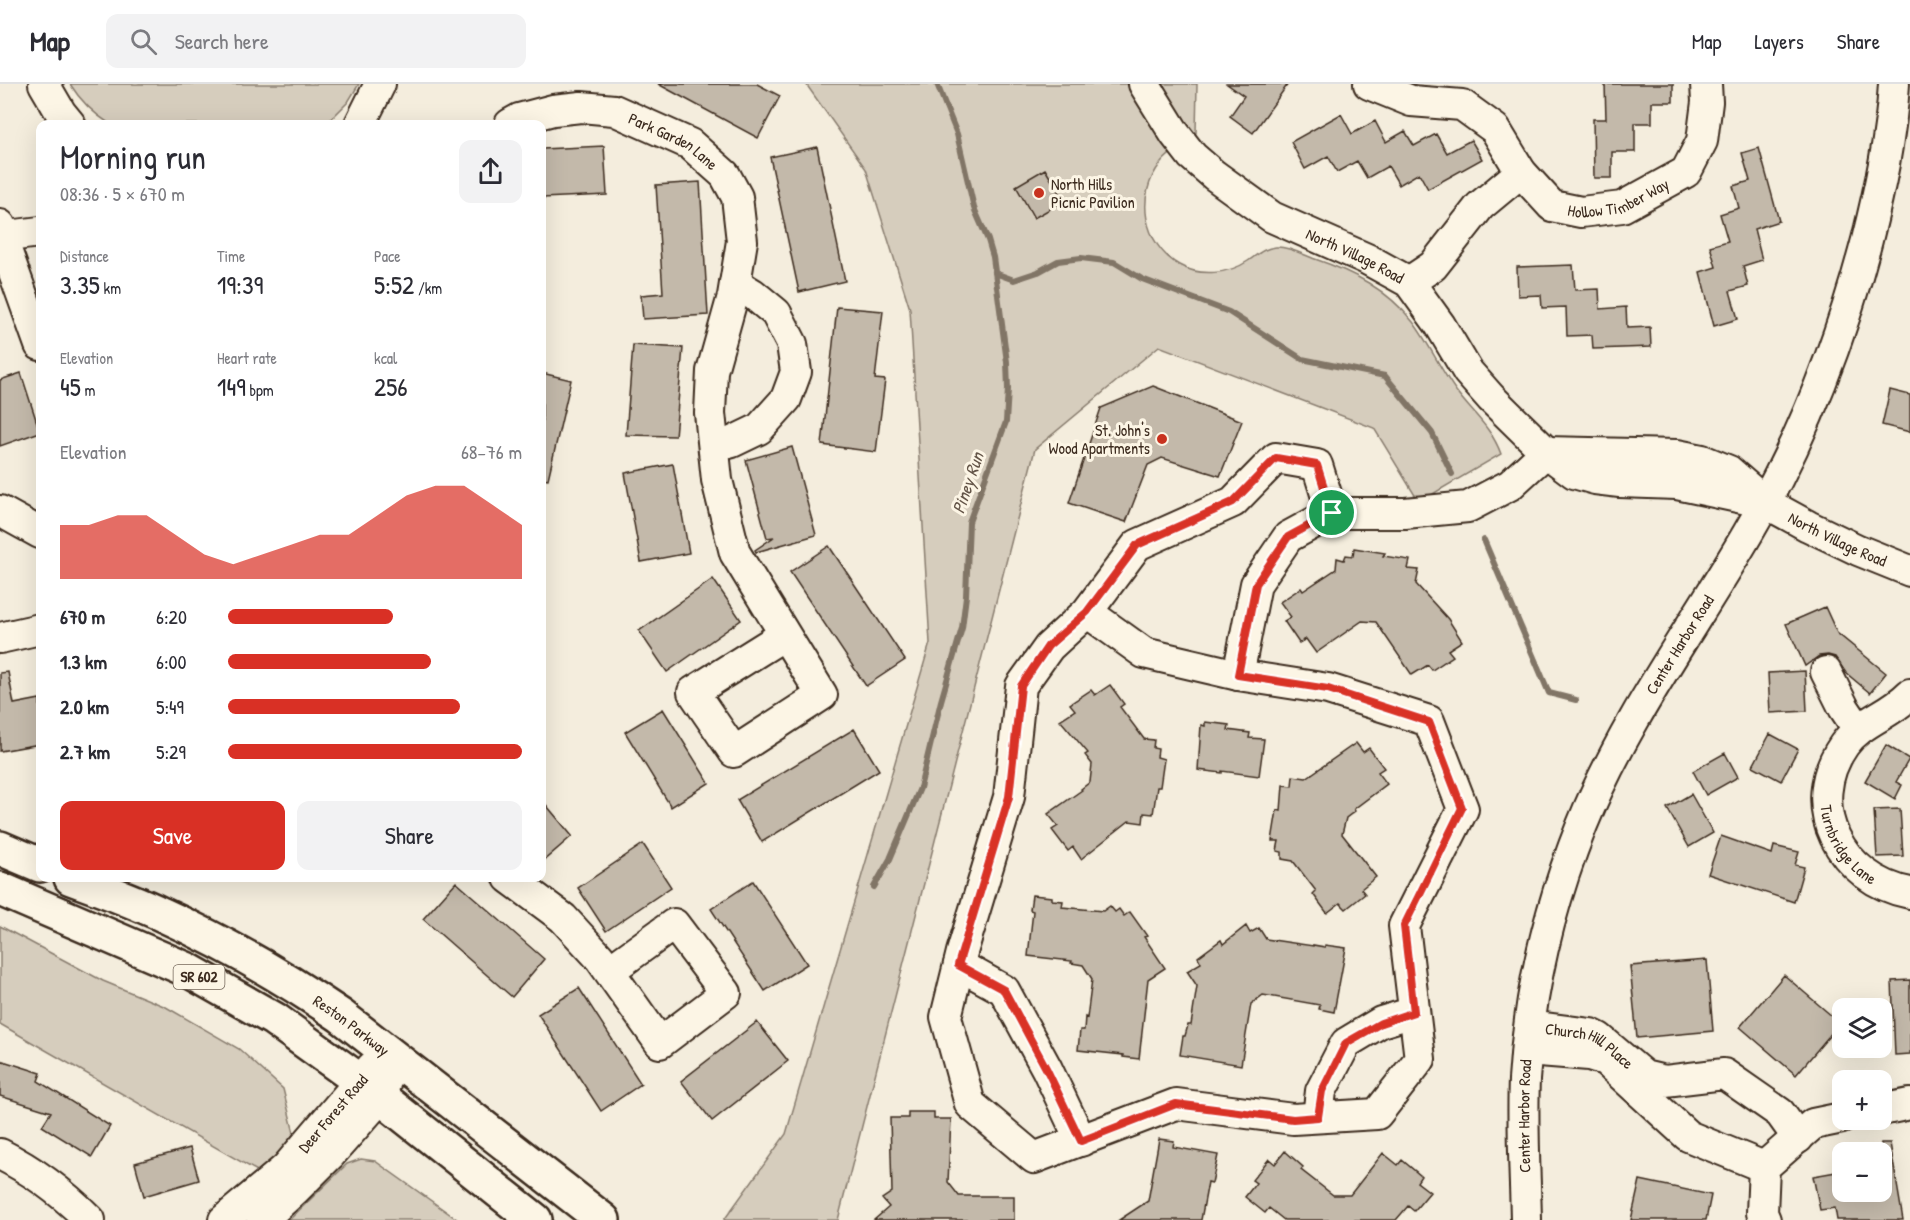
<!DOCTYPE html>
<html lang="en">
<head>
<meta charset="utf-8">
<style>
  :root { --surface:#fff; --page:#f2f2f3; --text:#2b2b33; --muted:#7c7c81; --line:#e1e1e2; --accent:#d93025 }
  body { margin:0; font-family:"Patrick Hand",sans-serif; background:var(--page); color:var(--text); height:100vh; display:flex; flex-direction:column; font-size:22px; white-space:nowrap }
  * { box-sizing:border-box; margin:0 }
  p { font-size:20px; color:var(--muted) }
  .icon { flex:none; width:33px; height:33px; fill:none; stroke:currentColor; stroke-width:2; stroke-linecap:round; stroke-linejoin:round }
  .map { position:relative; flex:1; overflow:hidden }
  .drawer { position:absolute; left:36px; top:36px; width:510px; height:762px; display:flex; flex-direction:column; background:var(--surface); border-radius:12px; box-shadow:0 6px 24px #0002 }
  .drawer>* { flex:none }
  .tools { position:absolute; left:1832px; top:914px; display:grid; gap:12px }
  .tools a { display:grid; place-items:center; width:60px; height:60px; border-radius:12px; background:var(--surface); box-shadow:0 6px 24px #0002; font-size:30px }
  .pin { position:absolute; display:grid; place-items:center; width:51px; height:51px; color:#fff; margin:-26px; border:3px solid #fff; border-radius:50%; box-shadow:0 2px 6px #0007 }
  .round { display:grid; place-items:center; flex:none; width:63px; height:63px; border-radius:12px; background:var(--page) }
  .overview { display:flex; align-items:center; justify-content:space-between; height:102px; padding:0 24px }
  h1 { font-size:33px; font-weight:600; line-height:45px }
  .figures { display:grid; grid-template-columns:repeat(3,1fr); gap:9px; height:102px; padding:6px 24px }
  .figures div { display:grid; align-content:center }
  .figures b { font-size:26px; font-weight:600 }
  .figures small { font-size:16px; font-weight:400 }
  .figures p { font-size:16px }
  .chart { height:168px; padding:12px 24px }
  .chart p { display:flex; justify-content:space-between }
  .chart svg { width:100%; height:108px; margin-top:6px; fill:var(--accent); opacity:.7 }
  .action { display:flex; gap:12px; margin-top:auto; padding:12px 24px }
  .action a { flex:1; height:69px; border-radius:12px; background:var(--accent); color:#fff; font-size:24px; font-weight:600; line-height:69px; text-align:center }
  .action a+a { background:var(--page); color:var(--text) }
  ul { padding:0 24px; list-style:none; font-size:20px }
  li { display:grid; grid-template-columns:96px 72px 1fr; align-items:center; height:45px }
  li i { height:15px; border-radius:8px; background:var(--accent) }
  header { display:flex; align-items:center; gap:36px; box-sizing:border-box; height:84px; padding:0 30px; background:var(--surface); border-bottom:2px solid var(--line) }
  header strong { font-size:28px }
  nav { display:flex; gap:33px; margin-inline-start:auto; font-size:21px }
  .search { width:420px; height:54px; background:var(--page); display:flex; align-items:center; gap:15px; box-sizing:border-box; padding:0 21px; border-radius:12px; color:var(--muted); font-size:22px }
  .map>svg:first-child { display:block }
  .green { fill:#d6cdbd; stroke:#887c6e; stroke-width:1.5 }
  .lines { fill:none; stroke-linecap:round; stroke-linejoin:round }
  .stream { stroke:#817466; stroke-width:6 }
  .building { fill:#c3b9aa; stroke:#3b2a1e; stroke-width:1.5 }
  .minor-casing { stroke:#3b2a1e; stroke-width:34 }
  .major-casing { stroke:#3b2a1e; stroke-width:38 }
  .minor { stroke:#fcf5e5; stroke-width:30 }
  .major { stroke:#fcf5e5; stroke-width:33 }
  .route-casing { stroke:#fff; stroke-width:12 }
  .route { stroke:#d93025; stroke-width:8 }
  .poi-dot { fill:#c8321e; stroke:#fcf5e5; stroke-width:2 }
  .labels { text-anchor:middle; stroke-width:6; stroke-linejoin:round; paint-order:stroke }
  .shield { fill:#fcf5e5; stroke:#75675a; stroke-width:1.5 }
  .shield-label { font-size:15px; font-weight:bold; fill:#3b2a1e }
  .street-label { font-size:16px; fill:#3b2a1e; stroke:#fcf5e5 }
  .poi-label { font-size:16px; fill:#3b2a1e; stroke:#fcf5e5; text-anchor:start }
  .water-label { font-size:18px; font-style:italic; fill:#645548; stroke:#fcf5e5 }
</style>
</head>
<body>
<header>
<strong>Map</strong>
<div class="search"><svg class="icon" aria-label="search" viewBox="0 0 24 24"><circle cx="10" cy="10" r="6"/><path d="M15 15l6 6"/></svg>Search here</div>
<nav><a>Map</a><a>Layers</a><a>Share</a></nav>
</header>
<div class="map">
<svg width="1910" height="1136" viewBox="0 0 1910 1136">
  <rect width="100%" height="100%" fill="#f4eddd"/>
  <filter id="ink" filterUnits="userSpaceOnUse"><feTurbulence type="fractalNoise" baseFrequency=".0167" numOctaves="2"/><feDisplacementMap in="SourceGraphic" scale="12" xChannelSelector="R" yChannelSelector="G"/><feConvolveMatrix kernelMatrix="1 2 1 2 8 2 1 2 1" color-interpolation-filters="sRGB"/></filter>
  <g filter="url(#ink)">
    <path class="green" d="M70 0H359L348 18 326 40H110C94 30 80 16 70 0Z
      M806 0H1197L1196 49C1185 59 1170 68 1161 79 1135 111 1143 160 1179 181 1200 193 1229 190 1248 177 1258 170 1264 164 1276 163 1288 162 1304 171 1315 175 1353 188 1387 205 1413 238 1429 259 1440 285 1456 307 1473 330 1491 343 1501 370L1419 418 1374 344 1159 262 1035 365 838 1136H724L786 1050 930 559 910 225 866 85Z
      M0 842 103 897 166 923 239 965 283 1005 294 1049 266 1092 0 940Z
      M361 1075 375 1077 458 1136H289L347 1080Z"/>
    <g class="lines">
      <path class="stream" d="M995 189 1014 196 1038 188 1058 177 1081 174 1114 178 1142 195 1229 228 1302 275 1385 292 1432 349 1452 390
        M1484 456 1549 609 1576 616
        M874 803 890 775 920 704 941 617 962 544 966 512 969 438 1006 338 1008 305 1007 278 993 173 988 156 974 124 957 50 937 0"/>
    </g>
    <path class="building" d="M658 0H757L780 12 758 54Z
      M1227 0H1288L1253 49 1230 32 1244 12Z
      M1605 0H1673V18H1652V39H1635V68H1612V94H1594L1593 35H1606Z
      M1341 30 1352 50 1375 37 1386 58 1405 47 1414 62 1436 50 1447 69 1471 56 1482 75 1428 105 1419 89 1399 101 1388 82 1367 94 1357 77 1337 88 1328 72 1305 85 1291 58Z
      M604 62 607 111 542 114V65Z
      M817 63 845 197 799 208 770 73Z
      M1759 64 1779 137 1754 145 1762 176 1743 182 1748 202 1730 207 1738 235 1714 242 1700 188 1716 183 1710 162 1728 157 1720 130 1739 124 1733 102 1750 97 1742 69Z
      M1045 85 1064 117 1034 134 1016 102Z
      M700 98 708 231 643 235 641 211 663 209 656 101Z
      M1573 181 1575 206 1599 205 1600 225 1626 223 1627 244 1650 243 1651 263 1593 265 1592 251 1567 252 1566 223 1542 224 1541 211 1518 212 1517 183Z
      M837 223 883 227 875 295 885 296 876 368 822 361Z
      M633 261 683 264 675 352 626 351Z
      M21 289 40 348 0 362V296Z
      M542 289 571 296 548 395 542 394Z
      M1153 302 1242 337 1220 392 1162 374 1148 381 1126 438 1069 419 1101 324Z
      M1890 306 1910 311V348L1882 341Z
      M792 363 816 451 756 468 755 466 774 453 767 454 746 376Z
      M673 380 689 469 641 478 625 389Z
      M829 462 905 576 866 602 790 488Z
      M1354 464 1385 469 1383 472 1410 476 1408 485 1419 486 1416 500 1448 535 1462 557 1448 566 1453 572 1432 586 1428 581 1412 591 1376 538 1362 537 1316 569 1306 555 1299 559 1284 537 1291 533 1280 518 1301 504 1303 507 1336 485 1337 474 1344 476 1346 471 1353 472Z
      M713 495 741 536 667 588 639 547Z
      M1825 523 1837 549 1886 589 1870 609 1846 589 1835 573 1828 571 1819 572 1805 582 1786 540Z
      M1805 587 1807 627 1770 629 1768 589Z
      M8 588 14 620 40 615V660L0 667V589Z
      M1110 601 1124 620 1120 623 1144 655 1154 656 1153 664 1158 665 1157 673 1164 675 1160 703H1157L1153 730 1144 729 1143 739 1129 737 1081 775 1073 763 1068 767 1052 746 1058 742 1048 730 1082 706 1081 705 1090 698 1092 680 1085 671 1088 669 1060 636 1075 626 1070 620 1091 606 1095 611Z
      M663 625 709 699 671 723 625 648Z
      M1205 638 1229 641 1228 646 1250 649 1249 654 1264 655 1259 692 1222 687V689L1198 686 1201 641 1205 642Z
      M854 645 879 686 762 758 737 716Z
      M1770 650 1798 665 1781 697 1753 682Z
      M1356 659 1363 668 1369 664 1384 684 1378 688 1387 700 1354 725 1355 727 1346 734 1342 750 1376 793 1361 805 1365 810 1346 825 1340 819 1327 829 1313 810 1316 807 1293 777 1282 775V768L1277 767 1279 757H1272L1277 726 1281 727 1283 701 1292 702 1293 692 1306 694Z
      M1886 661 1909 675 1896 698 1902 701 1895 715 1865 697Z
      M1725 669 1738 693 1706 711 1693 687Z
      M1691 710 1713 749 1689 763 1667 724Z
      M542 716 572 752 542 778Z
      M1900 725 1903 772 1877 773 1874 726Z
      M1721 752 1772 770 1774 762 1799 768 1795 781 1804 783 1794 818 1708 790Z
      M643 760 671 803 606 847 578 804Z
      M753 797 807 880 765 907 711 825Z
      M456 798 544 875 512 913 423 835Z
      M1032 811 1052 813V816L1063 817 1062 823 1103 827 1110 822 1115 828 1119 825 1124 832 1130 828 1147 852 1144 853 1165 884 1148 895 1139 975 1123 973V971L1078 966 1080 946H1084L1085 933 1087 934 1092 895 1083 881 1071 879 1072 877 1028 872 1033 827 1030 826Z
      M1246 842 1250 849 1259 844 1266 855 1313 862V861L1325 863V861L1346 864 1334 928 1319 925 1320 921 1263 911 1251 920 1241 981 1180 971 1183 952H1185L1188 941H1191L1197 902 1187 887 1201 879 1198 873 1221 856 1223 860Z
      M1707 876 1713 947 1637 954 1630 882Z
      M1784 891 1840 939 1796 991 1740 943Z
      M1910 896V970L1895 971 1892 897Z
      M579 904 641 1000 601 1027 538 930Z
      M757 938 788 977 712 1037 681 997Z
      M0 976 41 989 38 997 110 1042 92 1073 42 1042 51 1028 0 1012Z
      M908 1028H934V1035H951L948 1098 959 1112H1014V1136H874L889 1123 882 1115 892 1108 890 1034H908Z
      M1159 1055 1174 1057 1173 1063 1218 1071 1212 1099 1208 1098 1201 1136H1119L1148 1117Z
      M1881 1059H1890L1903 1136H1837L1835 1124 1820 1126 1813 1092 1842 1087V1107H1881Z
      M190 1064 199 1096 144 1112 135 1079Z
      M1285 1067 1303 1083 1301 1086 1333 1111H1350L1383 1069 1398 1081 1402 1076 1421 1092 1417 1098 1430 1108 1414 1127 1408 1122 1396 1136H1284L1269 1124 1265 1129 1245 1113 1256 1099 1252 1096 1269 1075 1275 1080Z
      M1640 1096 1711 1111 1706 1136H1631Z"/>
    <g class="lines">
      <g class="minor-casing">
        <g id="minor">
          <path d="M44 0 61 29 70 40"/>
          <path id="s1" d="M1144 0 1175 50 1192 72 1214 91 1272 133 1367 175 1409 198 1440 241 1468 288 1491 314 1546 368 1574 389 1595 395 1620 398 1677 400 1766 419"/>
          <path id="s2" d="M1369 0 1411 17 1462 21 1495 45 1521 88 1552 122 1581 128 1622 123 1686 88 1702 57 1707 18 1706 0"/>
          <path d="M360 40 380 0"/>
          <path id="s3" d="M510 40 519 35 553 26 581 23 614 26 690 60 725 91 737 113 742 157 733 212 712 287 710 329 717 396 735 469 822 611 734 668 693 608 784 551"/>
          <path d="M0 141 1 152 40 261"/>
          <path d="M0 153 40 148"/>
          <path d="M1409 198 1433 182 1480 122 1521 88"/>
          <path d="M714 363 732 358 759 345 786 315 796 288 792 260 776 229 753 210 735 199"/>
          <path id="s4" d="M1546 368 1677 371 1702 376 1729 387 1766 419 1808 442 1858 466 1910 487"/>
          <path d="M0 427 40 449"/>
          <path d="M1087 528 1144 569 1238 591 1328 605 1429 637 1463 725 1404 842 1420 975 1377 1030 1293 1035 1176 1020 1034 1074 970 1020 946 933 962 868 1009 713 1021 602 1049 563 1087 528 1137 461 1233 418 1276 374 1317 381 1332 429H1405L1468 423 1510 401 1546 368"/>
          <path d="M0 554 40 545"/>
          <path d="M1826 588 1844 624 1858 645"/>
          <path d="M1238 591 1256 500 1288 453 1332 429"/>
          <path id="s5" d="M1910 610C1890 631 1861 637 1844 661 1801 722 1841 796 1910 809"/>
          <path d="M509 794 563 834 599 873 660 959 726 909 674 840 609 887"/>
          <path d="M959 881 1004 906 1047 985 1081 1057"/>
          <path id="s6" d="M1530 942 1591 950 1599 954 1644 992 1665 997 1724 990 1780 1029 1798 1054"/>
          <path d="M1527 966 1589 971 1605 976 1688 1052 1764 1083"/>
          <path d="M1881 1026 1910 1020"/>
          <path d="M1318 1033 1321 1007 1346 959 1381 938 1414 928"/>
          <path d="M0 1070C34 1087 63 1109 90 1136"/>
          <path id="s7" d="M224 1136 286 1084 372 983 394 974"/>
          <path d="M262 1136 295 1106 329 1072 380 1014 388 991"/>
          <path id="s8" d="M1526 1136C1525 1089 1522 1042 1524 996 1529 909 1550 821 1582 741 1624 637 1692 545 1748 449 1802 357 1840 259 1867 156 1880 104 1891 53 1894 0"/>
          <path d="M1765 1136 1762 1129 1764 1083 1813 1040 1842 1034"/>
        </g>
      </g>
      <g class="major-casing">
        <g id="major">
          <path d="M0 764 40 781"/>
          <path id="s9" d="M71 794C101 805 132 816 161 830 223 858 284 893 341 932L603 1136"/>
          <path d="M0 805 188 886 274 935 360 997 535 1136"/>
        </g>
      </g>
      <use href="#minor" class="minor"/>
      <use href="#major" class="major"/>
    </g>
  </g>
  <g class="lines" filter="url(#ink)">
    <g class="route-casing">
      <path id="route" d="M1276 374 1317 381 1332 429 1288 453 1256 500 1238 591 1328 605 1429 638 1462 724 1404 842 1414 928 1381 939 1346 959 1322 1007 1318 1033 1293 1035 1176 1020 1081 1057 1047 986 1004 906 958 881 1009 713 1021 602 1048 562 1087 528 1137 461 1233 418Z"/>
    </g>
    <use href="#route" class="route"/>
  </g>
  <g class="poi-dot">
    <circle cx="1039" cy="109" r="6"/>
    <circle cx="1162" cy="355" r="6"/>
  </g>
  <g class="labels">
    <rect class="shield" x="173.5" y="881" width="51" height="24" rx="4.5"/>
    <g class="shield-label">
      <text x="199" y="898">SR 602</text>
    </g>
    <g class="street-label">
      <text dy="6" stroke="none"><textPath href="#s3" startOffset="174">Park Garden Lane</textPath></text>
      <text dy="6" stroke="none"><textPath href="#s2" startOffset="303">Hollow Timber Way</textPath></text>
      <text dy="6" stroke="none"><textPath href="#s1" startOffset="279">North Village Road</textPath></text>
      <text dy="6" stroke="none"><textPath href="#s4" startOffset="315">North Village Road</textPath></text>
      <text dy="6" stroke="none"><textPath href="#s8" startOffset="608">Center Harbor Road</textPath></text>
      <text dy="6" stroke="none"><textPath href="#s5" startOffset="194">Turnbridge Lane</textPath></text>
      <text dy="6" stroke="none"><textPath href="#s9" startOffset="318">Reston Parkway</textPath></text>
      <text dy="6" stroke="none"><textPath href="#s6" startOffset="64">Church Hill Place</textPath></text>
      <text dy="6" stroke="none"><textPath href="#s7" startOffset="153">Deer Forest Road</textPath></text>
      <text dy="6" stroke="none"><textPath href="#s8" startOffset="104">Center Harbor Road</textPath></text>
    </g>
    <g class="poi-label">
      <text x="1051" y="106">North Hills<tspan x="1051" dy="18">Picnic Pavilion</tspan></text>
      <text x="1150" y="352" text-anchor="end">St. John's<tspan x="1150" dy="18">Wood Apartments</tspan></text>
    </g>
    <g class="water-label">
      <text transform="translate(968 399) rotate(-71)" y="6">Piney Run</text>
    </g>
  </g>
</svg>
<div class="tools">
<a><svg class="icon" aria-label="layers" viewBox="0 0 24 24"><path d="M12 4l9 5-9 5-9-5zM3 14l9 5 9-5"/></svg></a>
<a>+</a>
<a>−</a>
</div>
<div class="pin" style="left:1332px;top:429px;background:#1e9e55"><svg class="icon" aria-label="arrive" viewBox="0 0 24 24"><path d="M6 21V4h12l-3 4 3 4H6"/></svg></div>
<section class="drawer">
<div class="overview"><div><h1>Morning run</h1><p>08:36 · 5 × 670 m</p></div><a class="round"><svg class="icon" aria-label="share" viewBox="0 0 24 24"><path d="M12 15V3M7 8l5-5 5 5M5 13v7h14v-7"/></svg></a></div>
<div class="figures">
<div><p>Distance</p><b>3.35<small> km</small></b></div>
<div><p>Time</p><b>19:39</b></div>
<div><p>Pace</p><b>5:52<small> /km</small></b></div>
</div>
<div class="figures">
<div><p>Elevation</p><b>45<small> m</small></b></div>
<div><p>Heart rate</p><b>149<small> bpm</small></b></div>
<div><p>kcal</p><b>256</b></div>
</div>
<div class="chart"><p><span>Elevation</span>68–76 m</p>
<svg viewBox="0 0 160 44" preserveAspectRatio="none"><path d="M0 44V22L10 22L20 18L30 18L40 26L50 34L60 38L70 34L80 30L90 26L100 26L110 18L120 10L130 6L140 6L150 14L160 22V44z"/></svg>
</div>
<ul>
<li><b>670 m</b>6:20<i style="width:56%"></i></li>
<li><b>1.3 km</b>6:00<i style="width:69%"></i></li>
<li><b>2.0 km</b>5:49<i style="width:79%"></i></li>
<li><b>2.7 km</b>5:29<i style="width:100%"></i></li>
</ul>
<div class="action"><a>Save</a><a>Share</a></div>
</section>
</div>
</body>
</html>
